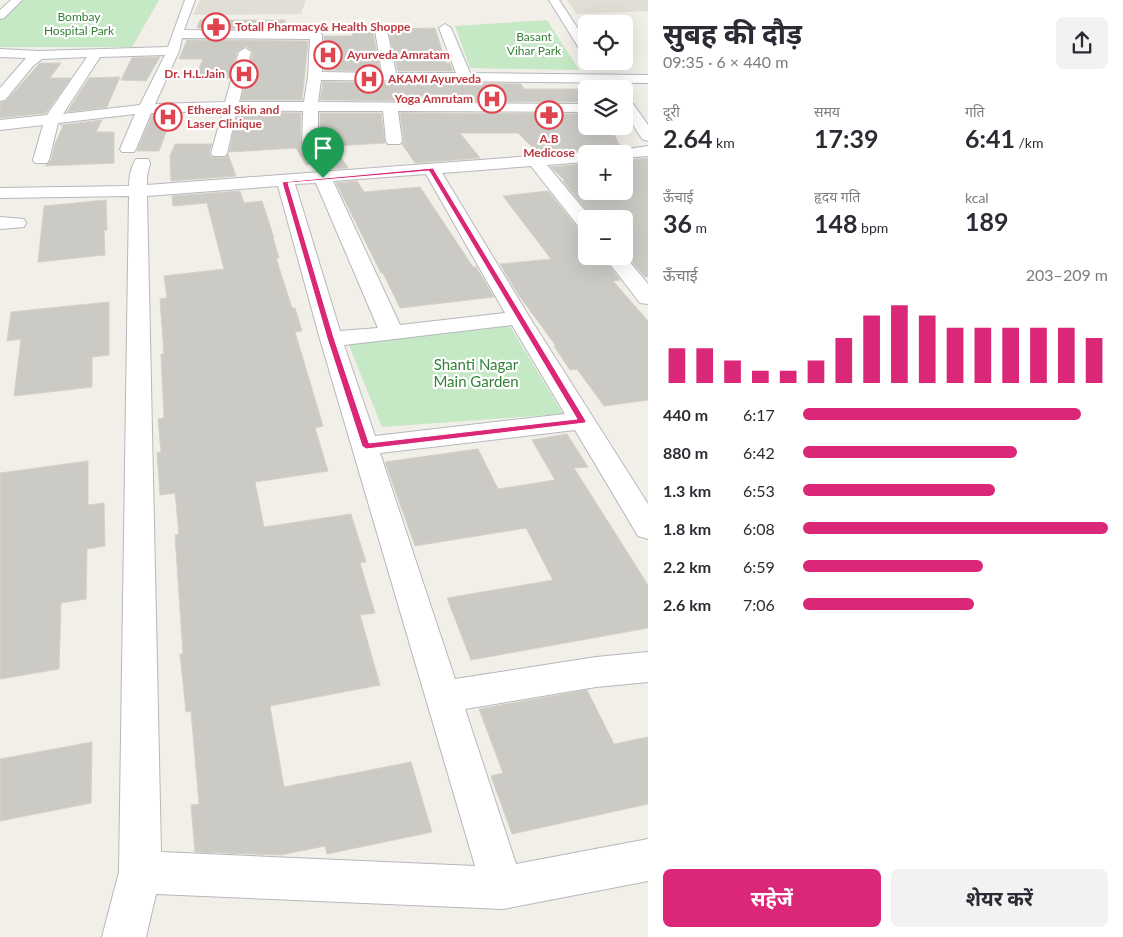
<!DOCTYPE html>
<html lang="hi">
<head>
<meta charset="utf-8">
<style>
  :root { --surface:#fff; --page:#f2f2f3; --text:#2b2b33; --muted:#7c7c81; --accent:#db2777 }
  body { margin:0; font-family:Lato,"Noto Sans Devanagari",sans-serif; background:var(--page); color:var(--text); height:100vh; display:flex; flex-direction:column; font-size:19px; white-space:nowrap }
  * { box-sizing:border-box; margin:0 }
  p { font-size:16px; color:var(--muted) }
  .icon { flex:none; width:28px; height:28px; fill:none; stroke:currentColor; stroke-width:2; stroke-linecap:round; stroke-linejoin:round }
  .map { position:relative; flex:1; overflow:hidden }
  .sheet { display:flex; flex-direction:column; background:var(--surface); width:475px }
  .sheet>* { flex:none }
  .fabs { position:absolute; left:578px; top:15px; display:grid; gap:10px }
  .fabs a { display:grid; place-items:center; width:55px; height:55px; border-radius:8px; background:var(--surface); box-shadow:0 5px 20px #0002; font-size:25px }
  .pin { position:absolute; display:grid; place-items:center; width:42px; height:42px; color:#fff; margin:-51px -21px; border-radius:50% 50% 50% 0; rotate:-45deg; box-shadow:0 0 5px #0007 }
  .pin .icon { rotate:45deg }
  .round { display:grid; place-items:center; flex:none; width:52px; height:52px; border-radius:8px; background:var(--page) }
  .summary { display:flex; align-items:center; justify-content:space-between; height:85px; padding:0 15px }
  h1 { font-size:28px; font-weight:700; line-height:38px }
  .figures { display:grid; grid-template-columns:repeat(3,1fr); gap:8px; height:85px; padding:5px 15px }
  .figures div { display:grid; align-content:center }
  .figures b { font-size:25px; font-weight:700 }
  .figures small { font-size:14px; font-weight:400 }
  .figures p { font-size:14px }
  .chart { height:140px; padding:10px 15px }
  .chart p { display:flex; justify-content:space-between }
  .chart svg { width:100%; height:90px; margin-top:5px; stroke:var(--accent); stroke-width:6 }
  .cta { display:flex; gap:10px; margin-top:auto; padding:10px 15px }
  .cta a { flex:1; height:58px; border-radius:8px; background:var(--accent); color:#fff; font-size:20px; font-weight:700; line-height:58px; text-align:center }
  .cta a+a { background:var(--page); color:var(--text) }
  ul { padding:0 15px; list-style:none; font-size:16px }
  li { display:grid; grid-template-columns:80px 60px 1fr; align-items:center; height:38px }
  li i { height:12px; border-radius:6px; background:var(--accent) }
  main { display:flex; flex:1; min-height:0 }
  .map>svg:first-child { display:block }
  .education { fill:#e1ded6 }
  .green { fill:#c5e8c5 }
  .building { fill:#cccac5; stroke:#d6d1c6 }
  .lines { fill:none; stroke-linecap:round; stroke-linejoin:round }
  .minor-casing { stroke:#b5b8bc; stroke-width:2 }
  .minor { fill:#fff; fill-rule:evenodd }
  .route { fill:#db2777; stroke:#fff; fill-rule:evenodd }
  .labels { text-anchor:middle; stroke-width:4.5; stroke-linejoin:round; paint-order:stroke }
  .far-park-label { font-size:12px; fill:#348238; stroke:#fff }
  .far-health-label { font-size:12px; font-weight:bold; fill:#be3a42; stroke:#fff; text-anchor:start }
  .park-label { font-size:15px; fill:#348238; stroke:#fff }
</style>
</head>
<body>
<main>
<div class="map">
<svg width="648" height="937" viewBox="0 0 648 937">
  <rect width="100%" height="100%" fill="#f1efe8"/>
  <path class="education" d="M200 0H306L301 14 193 15Z
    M567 0H648V11L577 14Z"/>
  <path class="green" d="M20 0H159L132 47H0V20Z
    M547 20 579 70 470 68 455 26Z
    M508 323 563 414 382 427 346 338Z"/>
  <path class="building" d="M200 20H285L284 30 197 28Z
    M435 28 446 63H450L453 71H398L388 29Z
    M352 32H373L380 71 324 70V36H352Z
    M187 40 308 41 302 100H241L253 52 246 46 237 52 230 78H195L203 59H179Z
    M160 57 146 81 121 80 132 58Z
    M40 63H61L50 78H71L46 113 0 118V103L6 101Z
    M120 77 107 107 67 112 89 78Z
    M323 82 521 84 524 89H586V102L320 100Z
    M238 112 301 113 300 149 304 154H316L320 150V113H381L385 143 334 146 348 168 329 169 326 163 306 165 296 148 229 152Z
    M400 113 586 114V126H610L621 148 614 149 610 154H594L586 150 539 154 518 133H460L480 158 415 163 402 144 404 141Z
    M173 114 159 151H137L152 115Z
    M102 120 96 132H114V163L45 166 51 160 55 144 63 126 60 125Z
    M175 144H212L209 152 211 157 225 158 228 154 236 176 171 181 170 156Z
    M648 158V277H645L624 253V219H594L563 181H565L551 167 586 164V191H624V160Z
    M357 181 364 192 420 187 473 267H476L494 297 400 308 383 273H381L336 183Z
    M240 191 244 203 262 201 274 238H273L279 258H276L292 308H295L302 331 295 332 323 426 315 428 328 471 255 482 264 527 351 514 366 562 360 563 375 613 360 615 380 685 270 706 284 787 411 762 432 832 327 854 325 846 281 855 195 852 191 805 199 804 191 711 186 712 180 654H183L175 535 179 534 175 493 160 495 157 453 161 452 158 419 164 418 161 354H164L160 299 167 298 164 276 224 269 207 203 173 206 172 196Z
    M548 191 578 228 586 231V256H602L620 280 613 281 648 321V400L604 406 577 369 570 370 554 346H556L518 294 500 264 551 259 503 196Z
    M106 200 107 230H104L105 255 38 262 44 206Z
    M109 302V355L92 357V387L14 396 21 339 7 341 11 312Z
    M567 434 588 467 574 468 648 585V628L471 660 447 598 553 580 526 528 415 546 385 462 478 449 498 489 555 480 532 440Z
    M88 461V505L104 503 105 546 87 549 86 599 61 603 59 669 0 679V473Z
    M587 690 614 744 648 737V804L512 834 491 776 503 773 479 709Z
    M92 742 91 803 0 821V759Z"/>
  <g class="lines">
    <g class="minor-casing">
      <path id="minor" d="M11 0H22L4 18 0 19V10Z
        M185 0H195L184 30 320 32 322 35V72L382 73 375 30 381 26 387 30 396 73H456L439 28 445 24 451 28 470 73 648 75V83L321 80 318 102 586 104V112L398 111 402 141 400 144H388L386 141 383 111H318V149L316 152H304L302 149 303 111 237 110 227 153 225 156H213L211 153 223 111 151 113 136 149 134 152H122L120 149 135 114 58 123 49 160 47 163H35L33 160 43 125 0 130V120L47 115 87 57 42 59 33 66 5 100 0 101V88L26 58 0 57V49L39 51 168 47ZM182 38 310 39 308 76 304 102H239L251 52 245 48 239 52 225 102 155 104 179 51ZM165 55 140 105 63 114 100 57Z
        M549 0H559L586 41V54L582 53Z
        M624 97 629 98 648 125V141L642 139 624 111Z
        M648 146V156L624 158V154H612L614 151Z
        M586 152 592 154H586V162L547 165 592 219H586V229L579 227 531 166 442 173 530 318 648 504V539L638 536 575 430 380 453 455 679 596 657 648 652V682L596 687 465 709 516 864 648 839V881L503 909 156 894 146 937H102L119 872 129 196 0 198V188L129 186C129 177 131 167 136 159H148L150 163 147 176V185ZM426 174 505 313 400 325 333 181ZM316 183 378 328 340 331 295 184ZM278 186 320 339 475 866 161 852 147 196ZM512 325 565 414 375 436 344 345Z
        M0 217 24 219 26 223 24 227 0 229Z
        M624 255 648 284V304L640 303 604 256Z"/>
    </g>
    <use href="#minor" class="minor"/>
  </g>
  <path class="route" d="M433 168 586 421 585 423 366 449 362 446 327 338 282 182ZM429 171 577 419 369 443 334 338 288 183Z"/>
  <defs>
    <g id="pharmacy-ring" transform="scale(1.4375)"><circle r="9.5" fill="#fff" stroke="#e0444e" stroke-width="1.5"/><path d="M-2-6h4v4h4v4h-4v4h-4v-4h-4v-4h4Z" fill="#e0444e"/></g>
    <g id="hospital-ring" transform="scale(1.4375)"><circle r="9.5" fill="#fff" stroke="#e0444e" stroke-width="1.5"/><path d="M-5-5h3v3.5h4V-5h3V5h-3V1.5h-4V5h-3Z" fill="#e0444e"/></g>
  </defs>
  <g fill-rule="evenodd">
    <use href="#pharmacy-ring" x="216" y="27"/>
    <use href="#hospital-ring" x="328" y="55"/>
    <use href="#hospital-ring" x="244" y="74"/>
    <use href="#hospital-ring" x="369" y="79"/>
    <use href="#hospital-ring" x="492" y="99"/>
    <use href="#pharmacy-ring" x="549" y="115"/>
    <use href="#hospital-ring" x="168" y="117"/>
  </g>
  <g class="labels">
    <g class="far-park-label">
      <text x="79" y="21">Bombay<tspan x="79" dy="14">Hospital Park</tspan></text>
      <text x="534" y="41">Basant<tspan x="534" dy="14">Vihar Park</tspan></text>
    </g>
    <g class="far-health-label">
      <text x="235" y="31">Totall Pharmacy&amp; Health Shoppe</text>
      <text x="347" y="59">Ayurveda Amratam</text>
      <text x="225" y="78" text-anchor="end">Dr. H.L.Jain</text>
      <text x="388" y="83">AKAMI Ayurveda</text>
      <text x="473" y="103" text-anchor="end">Yoga Amrutam</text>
      <text x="187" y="114">Ethereal Skin and<tspan x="187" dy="14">Laser Clinique</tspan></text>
      <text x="549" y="143" text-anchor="middle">A.B<tspan x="549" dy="14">Medicose</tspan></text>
    </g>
    <g class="park-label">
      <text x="476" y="370">Shanti Nagar<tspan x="476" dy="17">Main Garden</tspan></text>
    </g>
  </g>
</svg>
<div class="fabs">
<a><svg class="icon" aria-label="locate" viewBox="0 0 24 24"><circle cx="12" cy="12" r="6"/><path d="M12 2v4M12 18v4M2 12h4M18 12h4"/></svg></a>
<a><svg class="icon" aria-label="layers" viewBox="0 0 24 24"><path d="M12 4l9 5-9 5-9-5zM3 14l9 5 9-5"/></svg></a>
<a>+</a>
<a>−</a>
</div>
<div class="pin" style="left:323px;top:178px;background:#1e9e55"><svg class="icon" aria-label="arrive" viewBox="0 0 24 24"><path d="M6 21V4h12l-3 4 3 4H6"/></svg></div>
</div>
<section class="sheet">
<div class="summary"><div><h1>सुबह की दौड़</h1><p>09:35 · 6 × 440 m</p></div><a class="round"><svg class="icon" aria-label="share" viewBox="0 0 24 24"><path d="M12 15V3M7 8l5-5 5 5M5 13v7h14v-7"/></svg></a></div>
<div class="figures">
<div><p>दूरी</p><b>2.64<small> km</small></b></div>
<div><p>समय</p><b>17:39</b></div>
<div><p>गति</p><b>6:41<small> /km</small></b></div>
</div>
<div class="figures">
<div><p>ऊँचाई</p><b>36<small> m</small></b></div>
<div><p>हृदय गति</p><b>148<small> bpm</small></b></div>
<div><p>kcal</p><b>189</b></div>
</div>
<div class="chart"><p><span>ऊँचाई</span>203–209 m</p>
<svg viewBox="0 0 160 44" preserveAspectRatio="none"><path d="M5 44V27M15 44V27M25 44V33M35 44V38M45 44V38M55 44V33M65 44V22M75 44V11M85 44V6M95 44V11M105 44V17M115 44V17M125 44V17M135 44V17M145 44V17M155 44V22"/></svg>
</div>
<ul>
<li><b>440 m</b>6:17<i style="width:91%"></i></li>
<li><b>880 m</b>6:42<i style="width:70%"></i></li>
<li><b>1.3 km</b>6:53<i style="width:63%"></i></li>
<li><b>1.8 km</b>6:08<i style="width:100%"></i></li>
<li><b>2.2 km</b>6:59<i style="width:59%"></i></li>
<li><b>2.6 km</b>7:06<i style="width:56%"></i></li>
</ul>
<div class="cta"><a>सहेजें</a><a>शेयर करें</a></div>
</section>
</main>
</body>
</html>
